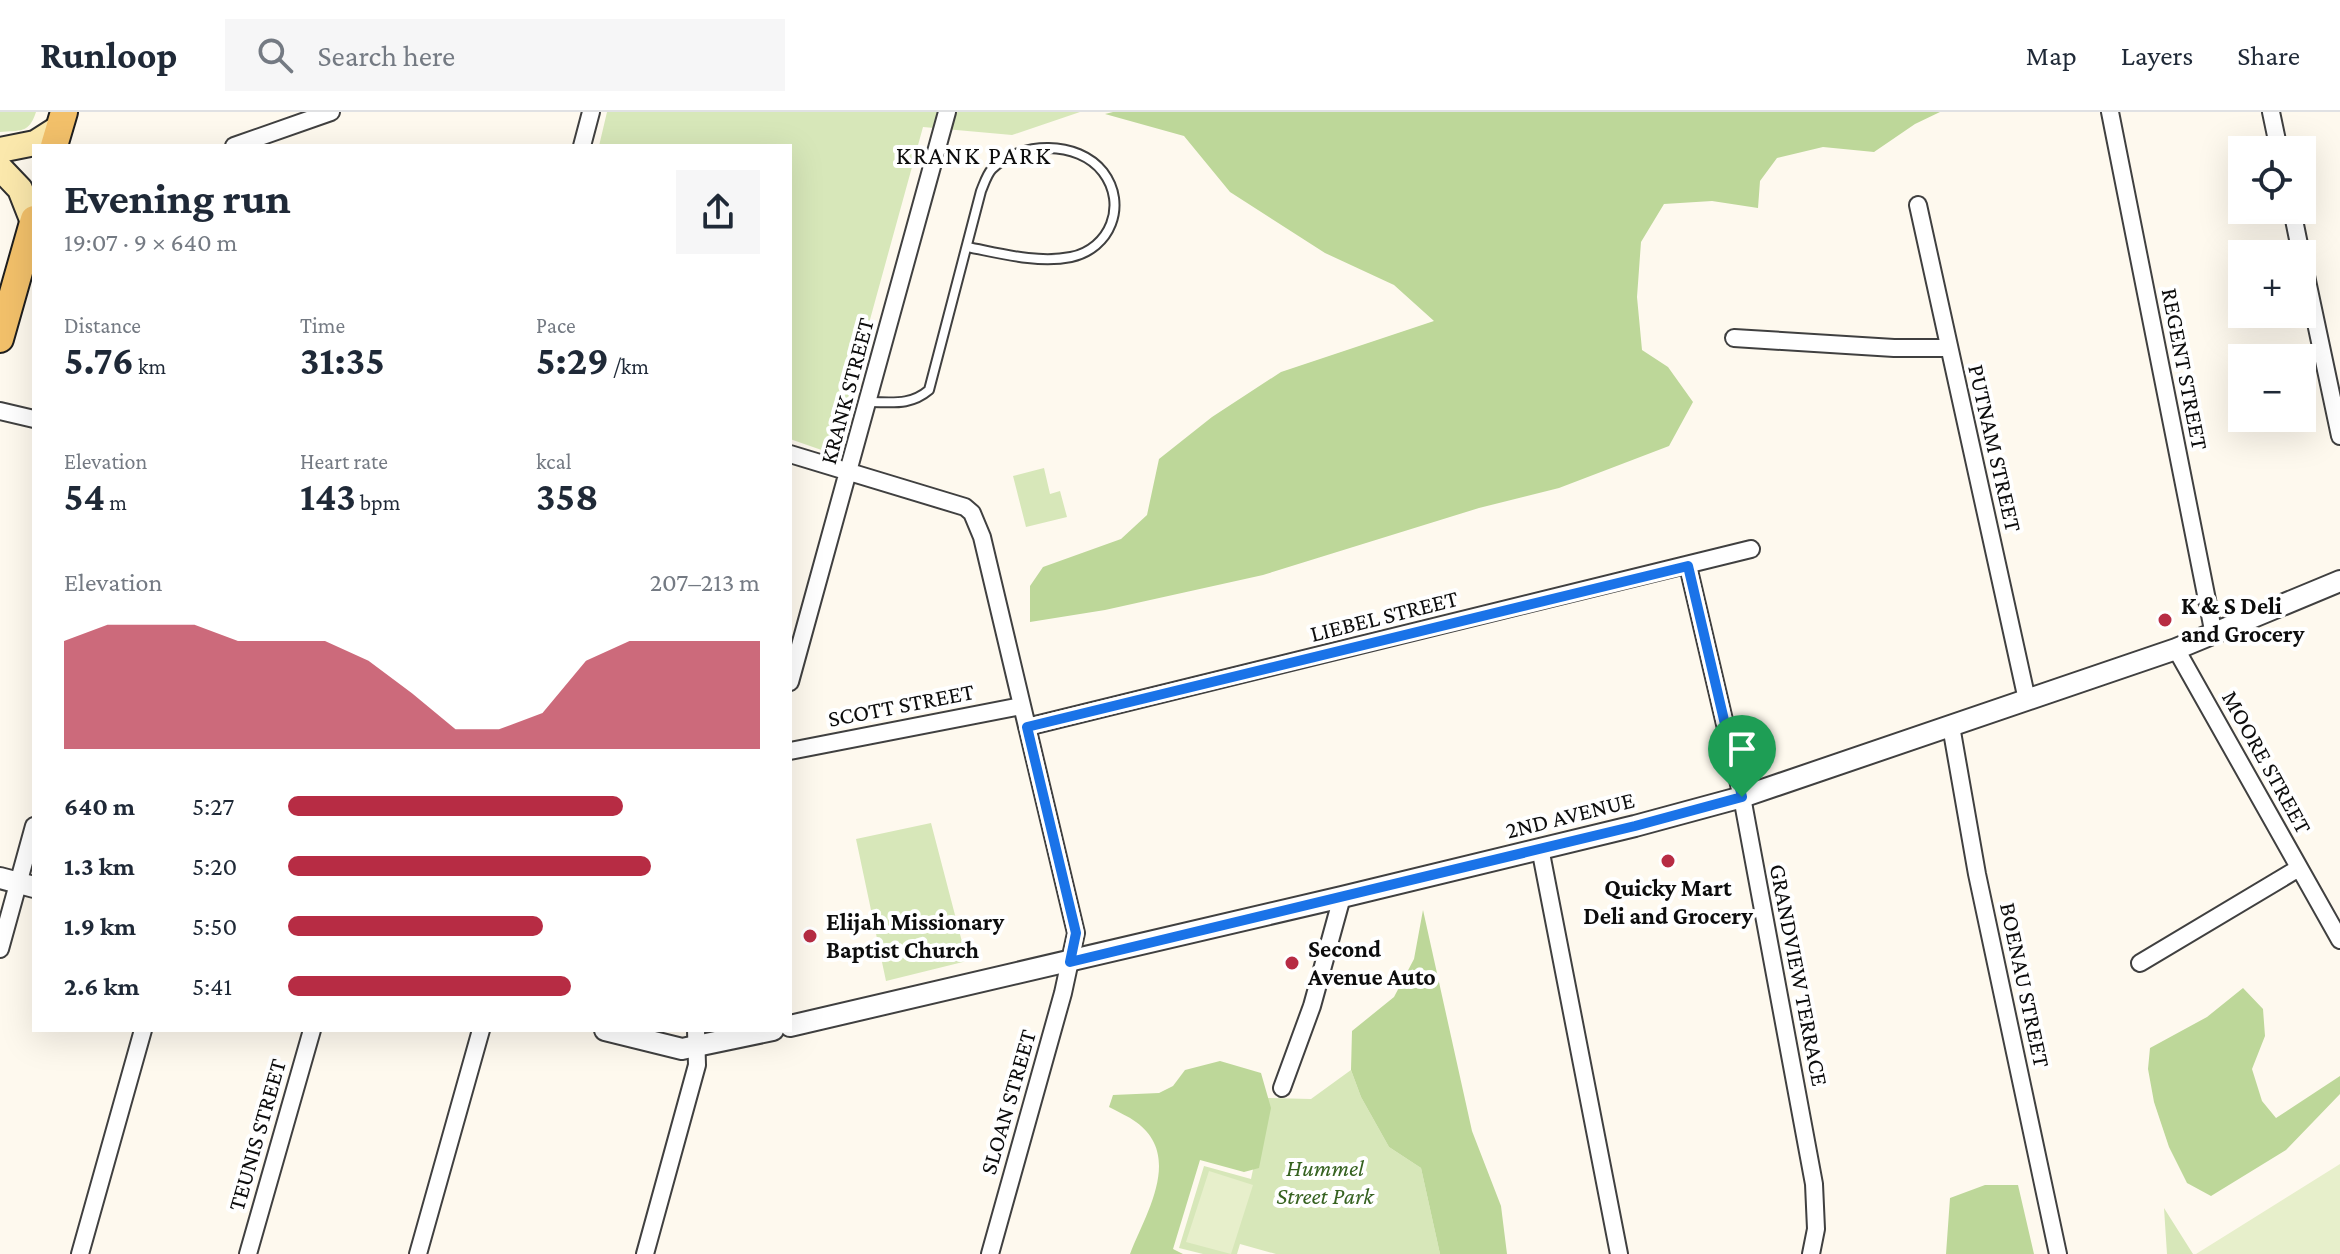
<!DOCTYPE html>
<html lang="en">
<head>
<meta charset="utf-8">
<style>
  :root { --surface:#fff; --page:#f6f6f7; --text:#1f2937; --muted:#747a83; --line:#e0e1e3; --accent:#b72c44 }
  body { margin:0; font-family:"Crimson Pro",serif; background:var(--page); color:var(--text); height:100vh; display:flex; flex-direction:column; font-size:30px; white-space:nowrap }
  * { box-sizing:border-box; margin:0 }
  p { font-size:26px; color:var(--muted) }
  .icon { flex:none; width:44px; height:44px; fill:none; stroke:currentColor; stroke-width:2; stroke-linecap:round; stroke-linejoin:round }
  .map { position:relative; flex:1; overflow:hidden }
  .side { position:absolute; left:32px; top:32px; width:760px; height:888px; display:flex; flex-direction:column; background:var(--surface); border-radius:0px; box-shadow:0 8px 32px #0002 }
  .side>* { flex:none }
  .controls { position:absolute; left:2228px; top:24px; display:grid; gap:16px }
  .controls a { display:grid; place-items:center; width:88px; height:88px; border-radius:0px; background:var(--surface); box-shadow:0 8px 32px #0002; font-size:40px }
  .pin { position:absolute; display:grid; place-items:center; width:68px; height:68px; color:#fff; margin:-82px -34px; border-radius:50% 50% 50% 0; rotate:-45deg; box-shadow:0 0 8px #0007 }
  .pin .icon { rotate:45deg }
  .round { display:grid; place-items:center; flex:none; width:84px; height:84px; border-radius:0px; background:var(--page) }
  .headline { display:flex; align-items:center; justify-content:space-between; height:136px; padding:0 32px }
  h1 { font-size:44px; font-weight:700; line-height:60px }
  .metrics { display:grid; grid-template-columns:repeat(3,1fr); gap:12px; height:136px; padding:8px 32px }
  .metrics div { display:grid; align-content:center }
  .metrics b { font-size:40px; font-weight:700 }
  .metrics small { font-size:22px; font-weight:400 }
  .metrics p { font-size:22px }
  .chart { height:224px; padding:16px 32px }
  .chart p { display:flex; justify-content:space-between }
  .chart svg { width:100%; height:144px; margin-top:8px; fill:var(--accent); opacity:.7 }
  ul { padding:0 32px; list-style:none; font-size:26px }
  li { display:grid; grid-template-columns:128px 96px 1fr; align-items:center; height:60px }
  li i { height:20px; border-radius:10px; background:var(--accent) }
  header { display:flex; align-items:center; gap:48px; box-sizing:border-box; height:112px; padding:0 40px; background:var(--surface); border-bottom:2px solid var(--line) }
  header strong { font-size:38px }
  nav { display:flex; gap:44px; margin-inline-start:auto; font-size:28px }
  .search { width:560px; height:72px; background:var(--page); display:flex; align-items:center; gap:20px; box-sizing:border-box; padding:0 28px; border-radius:0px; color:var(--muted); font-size:30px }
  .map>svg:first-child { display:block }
  .green { fill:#d7e7b9 }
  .forest { fill:#bdd799 }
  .pitch { fill:#e7efcb }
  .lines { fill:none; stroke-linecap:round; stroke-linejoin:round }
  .service-casing { stroke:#404040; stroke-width:12 }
  .minor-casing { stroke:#404040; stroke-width:20 }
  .tertiary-casing { stroke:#404040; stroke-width:24 }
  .secondary-casing { stroke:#2f2f2f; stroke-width:28 }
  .primary-casing { stroke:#1e1e1e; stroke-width:30 }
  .service { stroke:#fff; stroke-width:8 }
  .minor { stroke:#fff; stroke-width:16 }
  .tertiary { stroke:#fff; stroke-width:20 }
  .secondary { stroke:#fbe8ac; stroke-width:24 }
  .primary { stroke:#f2c06a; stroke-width:26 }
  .route-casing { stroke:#fff; stroke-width:16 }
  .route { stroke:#1a73e8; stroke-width:10 }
  .poi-dot { fill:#b72c44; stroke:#fff; stroke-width:3 }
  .labels { text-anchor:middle; stroke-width:8; stroke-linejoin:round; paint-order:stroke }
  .street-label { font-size:24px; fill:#0d0d0d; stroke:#fff }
  .poi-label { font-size:24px; font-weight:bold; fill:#0d0d0d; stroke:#fff; text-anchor:start }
  .park-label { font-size:24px; font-style:italic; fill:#366220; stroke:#fff }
  .neighbourhood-label { font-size:26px; letter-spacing:2px; fill:#0d0d0d; stroke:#fff }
</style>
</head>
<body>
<header>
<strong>Runloop</strong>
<div class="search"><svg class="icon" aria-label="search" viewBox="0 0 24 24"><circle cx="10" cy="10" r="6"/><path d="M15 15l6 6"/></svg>Search here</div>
<nav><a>Map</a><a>Layers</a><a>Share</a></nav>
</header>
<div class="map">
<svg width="2340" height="1142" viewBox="0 0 2340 1142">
  <rect width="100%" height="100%" fill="#fef9ee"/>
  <path class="green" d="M0 0H36C29 22 20 18 0 20Z
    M607 0H1080L1012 23 923 15 833 342 790 327V34H599Z
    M1044 356 1050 382 1060 379 1067 405 1026 415 1013 364Z
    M931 711 967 849 886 869 856 727Z
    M1351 958 1361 985 1389 1035 1421 1056 1440 1142H1276L1240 1132 1237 1142H1203L1179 1136 1204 1054 1251 1067 1268 986 1311 987Z
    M2164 1096 2193 1142H2167Z"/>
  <path class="forest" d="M1113 0H1940L1915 12 1874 40 1823 35 1777 46 1760 69 1758 96 1712 89 1664 92 1641 130 1637 185 1642 238 1668 255 1693 290 1669 334 1559 376 1479 396 1263 463 1105 498 1030 510V474L1043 455 1121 427 1147 403 1159 347 1212 305 1281 260 1434 209 1394 173 1325 141 1230 80 1184 24 1105 2Z
    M1423 798 1472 1019 1501 1094 1507 1142H1440L1421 1056 1389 1035 1361 985 1351 958 1352 919 1394 885 1414 847Z
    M2243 876 2263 897 2265 924 2252 957 2262 989 2276 1006 2340 964V982L2286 1038 2211 1084 2187 1071 2169 1035 2154 990 2148 957 2150 936 2207 905Z
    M1220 949 1261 961 1271 996 1259 1056 1244 1060 1200 1048 1173 1137 1183 1142H1130C1146 1101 1183 1044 1136 1010 1128 1004 1118 1000 1109 995L1113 983 1159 981 1173 974 1185 958Z
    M1985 1073H2018L2034 1142H1946L1950 1086Z"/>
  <path class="pitch" d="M2340 1052V1142H2196Z
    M1209 1059 1253 1073 1231 1142 1186 1130Z"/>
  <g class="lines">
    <g class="service-casing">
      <path id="service" d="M869 290C892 290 910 294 929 278L981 79C984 72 987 62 992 57 1020 29 1078 28 1103 60 1128 93 1110 137 1071 145 1038 152 999 141 967 135"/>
    </g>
    <g class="minor-casing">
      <path id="minor" d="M2110 0 2214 523
        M2271 0 2279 38
        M234 34 331 0
        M582 34 591 0
        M1918 93 2027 588
        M2292 98 2301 142
        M2302 145 2340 324
        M1734 226 1894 236H1949
        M0 299 34 307
        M790 342 965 395 972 401 982 425 1076 821 1063 881 990 1142
        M1688 454 1742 685 1814 1072 1816 1117 1811 1142
        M2176 537 2340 828
        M790 570 947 0
        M1951 614 1977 762 2058 1142
        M1027 615 1751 437
        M790 639 1021 594
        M1540 736 1619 1142
        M0 837 34 714
        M2140 851 2299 756
        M1282 976 1312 894 1342 785
        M80 1142 143 918
        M248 1142 312 918
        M418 1142 481 918
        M645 1142 697 953 696 918"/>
    </g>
    <g class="tertiary-casing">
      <path id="tertiary" d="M0 766 34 775
        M790 914 1342 785 1635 714 1742 685 2176 537 2340 469
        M605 918 682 937 773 918"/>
    </g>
    <g class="secondary-casing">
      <path id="secondary" d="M0 38 35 31 60 15
        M0 56 20 77 33 110"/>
    </g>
    <g class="primary-casing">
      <path id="primary" d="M54 34 64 0
        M0 227 34 107"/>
    </g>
    <use href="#service" class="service"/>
    <use href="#minor" class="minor"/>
    <use href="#tertiary" class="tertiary"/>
    <use href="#secondary" class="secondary"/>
    <use href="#primary" class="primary"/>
  </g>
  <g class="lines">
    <g class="route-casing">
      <path id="route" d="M1688 454 1742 685 1635 714 1070 850 1076 821 1027 615Z"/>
    </g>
    <use href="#route" class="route"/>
  </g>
  <g class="poi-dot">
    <circle cx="2165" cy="508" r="8"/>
    <circle cx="1668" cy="749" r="8"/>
    <circle cx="810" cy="824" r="8"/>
    <circle cx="1292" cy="851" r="8"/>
  </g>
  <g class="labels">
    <g class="street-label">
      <text transform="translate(2185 257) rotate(79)" y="8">REGENT STREET</text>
      <text transform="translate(847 279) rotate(-75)" y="8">KRANK STREET</text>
      <text transform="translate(1995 336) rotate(77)" y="8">PUTNAM STREET</text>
      <text transform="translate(1384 504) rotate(-14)" y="8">LIEBEL STREET</text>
      <text transform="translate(901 593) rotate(-11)" y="8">SCOTT STREET</text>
      <text transform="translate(2267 650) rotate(61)" y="8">MOORE STREET</text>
      <text transform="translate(1570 703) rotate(-14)" y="8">2ND AVENUE</text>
      <text transform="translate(1799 863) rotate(79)" y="8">GRANDVIEW TERRACE</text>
      <text transform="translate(2025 873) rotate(78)" y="8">BOENAU STREET</text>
      <text transform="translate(1008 990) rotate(-74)" y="8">SLOAN STREET</text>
      <text transform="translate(257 1023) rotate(-74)" y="8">TEUNIS STREET</text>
    </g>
    <g class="poi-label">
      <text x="2181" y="502">K &amp; S Deli<tspan x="2181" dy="28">and Grocery</tspan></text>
      <text x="1668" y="784" text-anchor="middle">Quicky Mart<tspan x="1668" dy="28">Deli and Grocery</tspan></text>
      <text x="826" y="818">Elijah Missionary<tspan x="826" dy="28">Baptist Church</tspan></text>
      <text x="1308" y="845">Second<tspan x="1308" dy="28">Avenue Auto</tspan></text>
    </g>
    <g class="park-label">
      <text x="1325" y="1064">Hummel<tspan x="1325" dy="28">Street Park</tspan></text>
    </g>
    <g class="neighbourhood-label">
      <text x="974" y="52">KRANK PARK</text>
    </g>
  </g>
</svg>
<div class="controls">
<a><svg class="icon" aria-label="locate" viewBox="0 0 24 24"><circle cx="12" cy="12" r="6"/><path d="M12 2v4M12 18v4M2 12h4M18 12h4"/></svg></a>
<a>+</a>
<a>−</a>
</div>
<div class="pin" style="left:1742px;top:685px;background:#1e9e55"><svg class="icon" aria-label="arrive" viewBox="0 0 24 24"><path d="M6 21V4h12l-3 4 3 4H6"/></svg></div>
<section class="side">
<div class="headline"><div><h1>Evening run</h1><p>19:07 · 9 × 640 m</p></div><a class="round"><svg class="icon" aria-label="share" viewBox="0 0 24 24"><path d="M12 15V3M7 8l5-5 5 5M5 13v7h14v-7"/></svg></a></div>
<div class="metrics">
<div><p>Distance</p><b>5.76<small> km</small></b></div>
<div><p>Time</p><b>31:35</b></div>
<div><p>Pace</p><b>5:29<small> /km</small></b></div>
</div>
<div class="metrics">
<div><p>Elevation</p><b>54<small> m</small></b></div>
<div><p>Heart rate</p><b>143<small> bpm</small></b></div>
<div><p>kcal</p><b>358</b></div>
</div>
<div class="chart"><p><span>Elevation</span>207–213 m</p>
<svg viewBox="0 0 160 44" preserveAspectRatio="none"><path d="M0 44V11L10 6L20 6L30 6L40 11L50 11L60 11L70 17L80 27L90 38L100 38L110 33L120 17L130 11L140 11L150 11L160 11V44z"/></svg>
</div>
<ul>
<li><b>640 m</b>5:27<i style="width:71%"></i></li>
<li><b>1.3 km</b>5:20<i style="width:77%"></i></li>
<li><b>1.9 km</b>5:50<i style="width:54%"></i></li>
<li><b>2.6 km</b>5:41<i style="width:60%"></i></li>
</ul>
</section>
</div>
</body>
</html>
